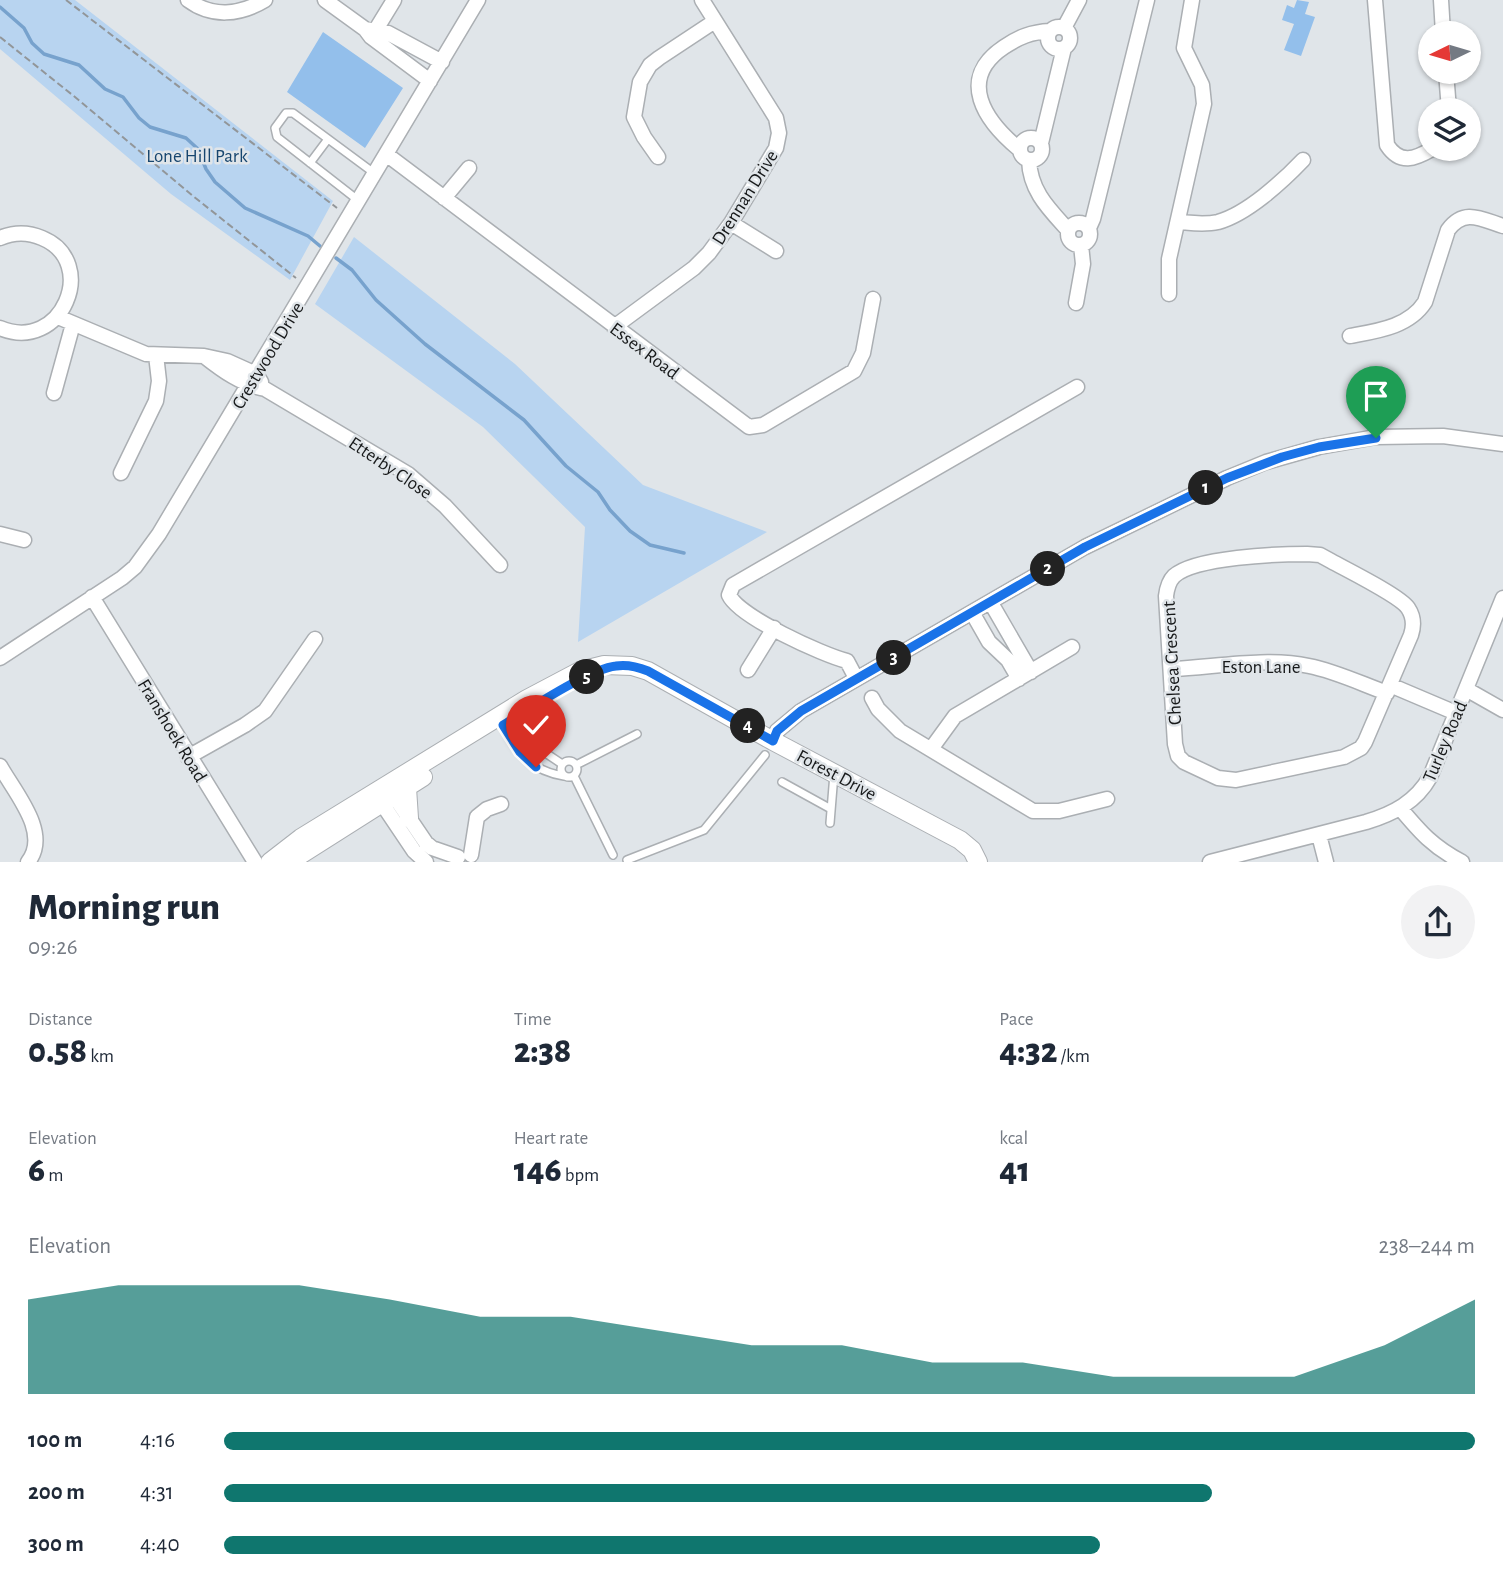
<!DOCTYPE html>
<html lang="en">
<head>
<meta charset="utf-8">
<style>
  :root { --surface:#fff; --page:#f2f2f3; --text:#1f2937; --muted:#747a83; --accent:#0f766e }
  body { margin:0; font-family:"Alegreya Sans",sans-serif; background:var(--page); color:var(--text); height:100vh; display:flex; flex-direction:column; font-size:26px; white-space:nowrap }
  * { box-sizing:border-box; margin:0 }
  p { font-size:23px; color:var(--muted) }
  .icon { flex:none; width:38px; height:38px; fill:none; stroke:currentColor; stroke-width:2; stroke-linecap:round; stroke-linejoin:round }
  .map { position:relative; height:862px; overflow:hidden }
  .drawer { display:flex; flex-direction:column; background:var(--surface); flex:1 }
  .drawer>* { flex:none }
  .needle { width:46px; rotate:265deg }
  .tools { position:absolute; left:1418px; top:21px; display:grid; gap:14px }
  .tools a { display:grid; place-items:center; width:63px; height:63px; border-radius:50%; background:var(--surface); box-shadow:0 2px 5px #0004; font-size:35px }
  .pin { position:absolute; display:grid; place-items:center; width:60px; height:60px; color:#fff; margin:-72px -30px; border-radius:50% 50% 50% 0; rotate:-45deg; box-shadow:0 0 7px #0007 }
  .pin .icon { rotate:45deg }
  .km { position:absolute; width:35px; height:35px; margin:-18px; border-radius:50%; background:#222; color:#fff; font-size:19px; line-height:35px; text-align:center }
  .round { display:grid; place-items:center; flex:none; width:74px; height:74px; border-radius:37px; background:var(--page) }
  .head { display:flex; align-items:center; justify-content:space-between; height:119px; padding:0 28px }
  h1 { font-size:38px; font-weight:800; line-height:52px }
  .figures { display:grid; grid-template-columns:repeat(3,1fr); gap:10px; height:119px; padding:7px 28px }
  .figures div { display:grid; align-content:center }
  .figures b { font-size:35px; font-weight:800 }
  .figures small { font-size:19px; font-weight:400 }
  .figures p { font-size:19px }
  .chart { height:196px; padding:14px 28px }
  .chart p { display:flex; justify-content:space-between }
  .chart svg { width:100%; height:126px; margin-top:7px; fill:var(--accent); opacity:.7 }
  ul { padding:0 28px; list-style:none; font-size:23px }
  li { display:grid; grid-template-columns:112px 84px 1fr; align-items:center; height:52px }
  li i { height:18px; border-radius:9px; background:var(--accent) }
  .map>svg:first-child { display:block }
  .green { fill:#b8d4f0 }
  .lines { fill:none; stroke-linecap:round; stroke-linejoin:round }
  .stream { stroke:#77a2cd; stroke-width:3.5 }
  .building { fill:#93bfeb }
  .service-casing { stroke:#abafb3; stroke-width:10 }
  .minor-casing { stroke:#abafb3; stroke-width:17 }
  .tertiary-casing { stroke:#abafb3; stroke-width:20 }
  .path { stroke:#929699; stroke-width:2; stroke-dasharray:7 3.5; stroke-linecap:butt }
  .service { stroke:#fff; stroke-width:7 }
  .minor { stroke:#fff; stroke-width:14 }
  .tertiary { stroke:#fff; stroke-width:18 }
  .route-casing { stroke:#fff; stroke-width:14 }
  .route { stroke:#1a73e8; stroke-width:9 }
  .labels { text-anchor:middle; stroke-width:5; stroke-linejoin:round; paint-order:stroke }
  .park-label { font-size:19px; fill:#17466f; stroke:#e0e5e9 }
  .street-label { font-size:19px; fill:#17191a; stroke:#e0e5e9 }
</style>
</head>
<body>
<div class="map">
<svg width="1503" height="862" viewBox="0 0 1503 862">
  <rect width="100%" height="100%" fill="#e0e5e9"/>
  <path class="green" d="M0 0H75L333 201 290 280 171 194 0 49Z
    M354 237 515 364 643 485 767 532 578 642 585 527 483 427 315 304Z"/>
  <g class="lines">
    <path class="stream" d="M0 7 24 28 32 43 44 54 79 65 105 89 123 97 139 118 150 127 186 138 198 149 206 169 215 182 245 208 308 236 320 246
      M336 258 352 270 376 300 425 344 524 420 566 466 598 492 610 510 630 531 650 545 684 553"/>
  </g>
  <path class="building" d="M1297 0 1309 2 1305 14 1315 17 1301 56 1284 50 1294 24 1282 20 1287 5 1294 8Z
    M323 32 403 88 365 148 287 92Z"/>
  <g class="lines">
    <g class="service-casing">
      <path id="service" d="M310 163 328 139
        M359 201 277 137 275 128 286 113H293L374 173
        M513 709 538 748 562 764
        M497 717C517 747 525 770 564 776
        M561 769a8 8 0 1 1 16 0a8 8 0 1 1-16 0Z
        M576 765 637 734
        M574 776 613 855
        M782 782 831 809
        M830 823 834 774
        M627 860 704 830 765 755"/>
    </g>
    <g class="minor-casing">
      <path id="minor" d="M188 0C212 18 240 15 265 0
        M325 0 365 29 371 37 430 81
        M1375 0 1387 145C1400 165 1415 159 1432 149
        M1441 0 1443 33
        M1048 38a11 11 0 1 1 22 0a11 11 0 1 1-22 0Z
        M1064 28 1079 0
        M365 29 388 33 442 62
        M372 36 394 0
        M1446 72 1449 110
        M1020 149a11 11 0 1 1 22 0a11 11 0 1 1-22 0Z
        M1041 143 1064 48
        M1019 149C985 121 956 79 1004 47 1019 37 1031 32 1050 31
        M386 154 749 427 763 425 854 371 863 353 873 299
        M658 157 644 137 634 117 640 82 650 65 659 58 715 21
        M1029 160C1030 191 1049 209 1068 230
        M444 198 469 168
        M1179 222C1192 223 1204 225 1218 222 1247 214 1282 182 1303 160
        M1068 234a11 11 0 1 1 22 0a11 11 0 1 1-22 0Z
        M731 223 776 251
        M1089 228 1093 219 1147 0
        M0 238C14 232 28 232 42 238 100 262 62 354 0 328
        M1169 294V259L1204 104 1202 85 1184 48 1192 0
        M1076 303 1083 264 1081 245
        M58 317 146 354 204 356 227 361 256 374 261 382
        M614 327 694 268 709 253 731 223 776 148 779 133 776 118 702 0
        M1350 336C1377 331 1409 327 1425 302L1448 230C1464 208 1481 219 1503 226
        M204 356C223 371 241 384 265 389L408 474 445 506 500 565
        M54 393 73 324
        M121 473 156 401 159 381 156 355
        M0 534 24 540
        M1307 554 1320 555 1331 561C1347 570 1400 596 1408 608 1414 617 1414 626 1411 635L1365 742 1361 748 1344 757 1236 780 1218 778 1184 762 1178 756 1175 744 1166 596C1167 588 1169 581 1174 576 1195 557 1278 554 1307 554Z
        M92 597 255 862
        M991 603 1031 672
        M973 614 989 642 1008 660 1019 679
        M0 658 122 578 135 567 159 534 478 0
        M1172 669C1216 667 1265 657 1309 666 1335 671 1362 684 1387 693
        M748 670 774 628
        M856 678 847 661C823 655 739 617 729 595L733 585 1077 387
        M1390 685 1456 713
        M1466 689 1503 710
        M872 698 878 709 900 731 1033 811H1059L1107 799
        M773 741 777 731 801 711 1085 547 1227 478 1266 462 1319 447 1376 437 1443 436 1503 444
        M931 749 955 716 1072 647
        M188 757 245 725 265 711 315 639
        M0 766C15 793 51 833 28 862
        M388 787 426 843 432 848 458 857
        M377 796 414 851 426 862
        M1400 808C1420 832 1433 847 1462 862
        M1319 835 1326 862
        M471 855 477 817 487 809 501 804
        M1210 862 1366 822C1393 814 1416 802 1430 777L1503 598"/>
    </g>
    <g class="tertiary-casing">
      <path id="tertiary" d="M407 788 409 818
        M270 862 301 838 527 699 580 671 604 665 632 666 648 671 773 741 960 840 972 850 978 862
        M289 862 423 777"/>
    </g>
    <path class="path" d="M66 0 337 208
      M0 37 75 97 193 196 296 278"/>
    <use href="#service" class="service"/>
    <use href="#minor" class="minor"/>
    <use href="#tertiary" class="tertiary"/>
  </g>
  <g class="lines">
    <g class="route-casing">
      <path id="route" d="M536 767 520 752 503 725C528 710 589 669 616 666 627 664 638 667 648 671L773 741 777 731 801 711 1085 547 1227 478 1282 457 1319 447 1376 438"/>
    </g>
    <use href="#route" class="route"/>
  </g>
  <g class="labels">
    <g class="park-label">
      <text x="197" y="162">Lone Hill Park</text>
    </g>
    <g class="street-label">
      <text transform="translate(744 197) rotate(-58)" y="7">Drennan Drive</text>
      <text transform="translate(645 350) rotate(37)" y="7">Essex Road</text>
      <text transform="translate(267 355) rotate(-59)" y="7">Crestwood Drive</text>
      <text transform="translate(391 467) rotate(34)" y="7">Etterby Close</text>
      <text transform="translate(1171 663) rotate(-93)" y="7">Chelsea Crescent</text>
      <text x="1261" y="673">Eston Lane</text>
      <text transform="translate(173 730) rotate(59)" y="7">Franshoek Road</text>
      <text transform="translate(1444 741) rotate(-67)" y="7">Turley Road</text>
      <text transform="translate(837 774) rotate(28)" y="7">Forest Drive</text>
    </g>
  </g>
</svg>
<div class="tools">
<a><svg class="needle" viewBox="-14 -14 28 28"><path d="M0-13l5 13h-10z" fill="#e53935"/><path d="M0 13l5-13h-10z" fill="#747a83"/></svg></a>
<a><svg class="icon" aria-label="layers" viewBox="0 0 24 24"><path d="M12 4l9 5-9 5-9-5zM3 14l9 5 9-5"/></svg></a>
</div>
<div class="pin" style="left:1376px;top:438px;background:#1e9e55"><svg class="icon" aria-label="arrive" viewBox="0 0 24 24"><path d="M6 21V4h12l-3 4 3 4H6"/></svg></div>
<div class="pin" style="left:536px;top:767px;background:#d93025"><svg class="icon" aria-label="check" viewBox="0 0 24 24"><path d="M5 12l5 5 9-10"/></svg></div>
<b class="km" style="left:1206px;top:488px">1</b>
<b class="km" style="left:1048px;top:569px">2</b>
<b class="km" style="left:894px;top:658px">3</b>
<b class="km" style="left:748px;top:726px">4</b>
<b class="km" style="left:587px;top:677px">5</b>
</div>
<section class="drawer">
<div class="head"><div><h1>Morning run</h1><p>09:26</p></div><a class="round"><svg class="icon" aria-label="share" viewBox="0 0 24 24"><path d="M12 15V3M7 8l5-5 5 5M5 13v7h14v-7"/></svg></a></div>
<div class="figures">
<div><p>Distance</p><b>0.58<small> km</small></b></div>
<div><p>Time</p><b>2:38</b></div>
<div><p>Pace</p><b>4:32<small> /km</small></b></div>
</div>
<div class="figures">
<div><p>Elevation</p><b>6<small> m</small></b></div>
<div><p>Heart rate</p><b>146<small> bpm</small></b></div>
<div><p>kcal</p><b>41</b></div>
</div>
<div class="chart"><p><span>Elevation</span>238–244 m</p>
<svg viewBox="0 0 160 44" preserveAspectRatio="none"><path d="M0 44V11L10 6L20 6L30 6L40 11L50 17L60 17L70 22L80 27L90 27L100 33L110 33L120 38L130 38L140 38L150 27L160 11V44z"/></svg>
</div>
<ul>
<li><b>100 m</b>4:16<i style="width:100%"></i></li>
<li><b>200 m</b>4:31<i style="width:79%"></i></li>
<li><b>300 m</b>4:40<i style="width:70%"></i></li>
</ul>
</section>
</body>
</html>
